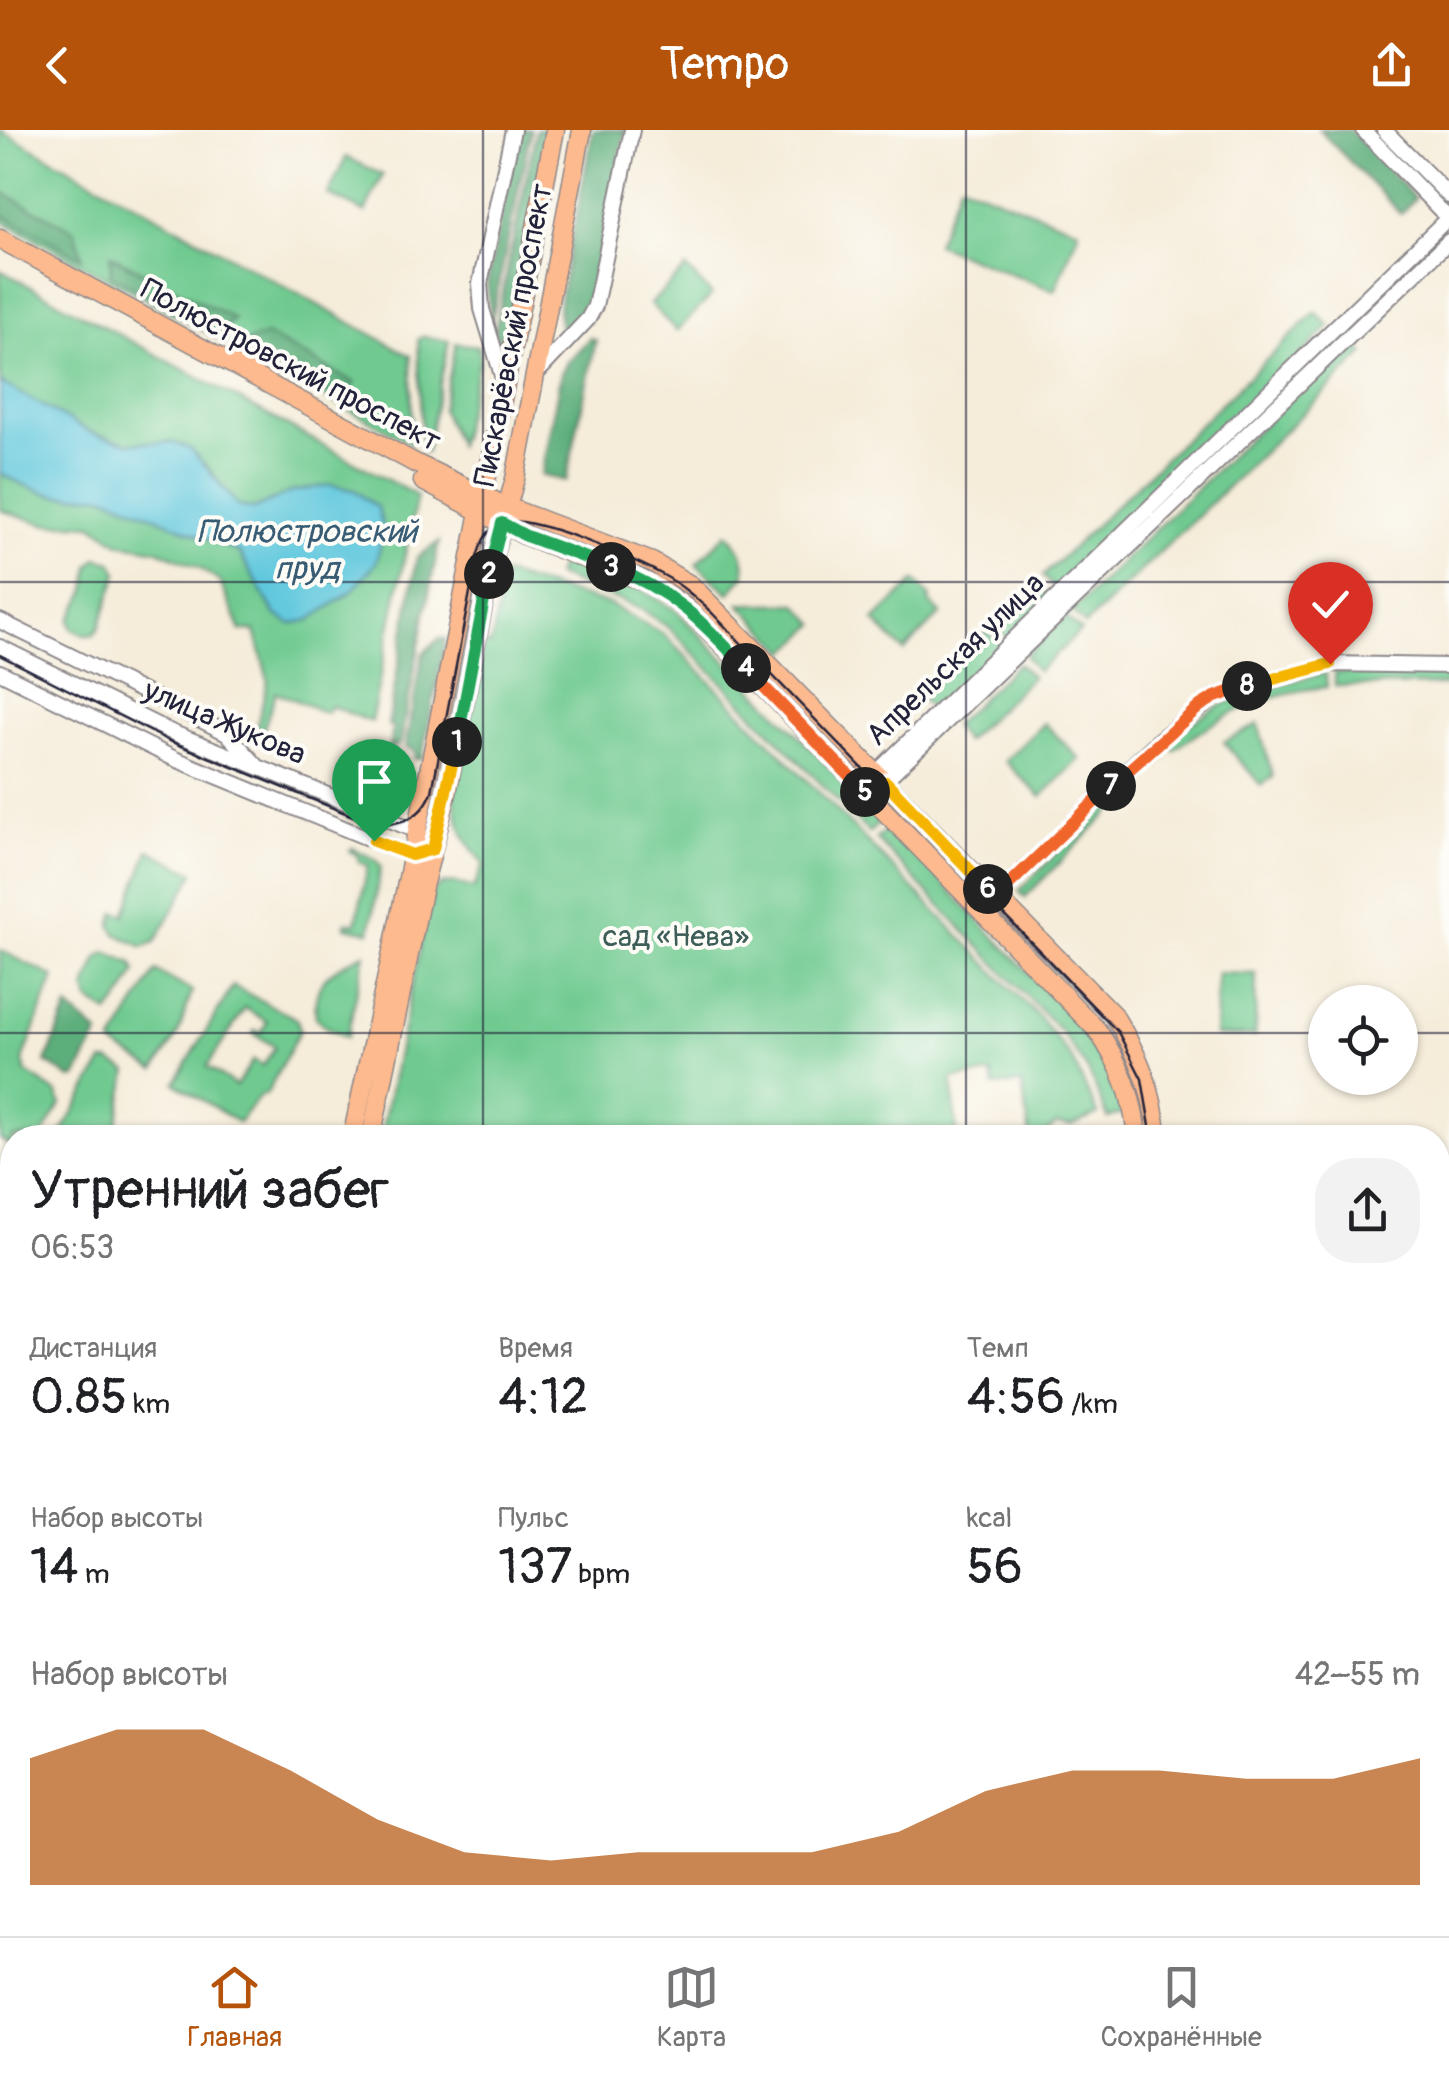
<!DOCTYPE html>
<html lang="ru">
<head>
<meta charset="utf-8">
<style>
  :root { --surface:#fff; --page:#f2f2f2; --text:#202124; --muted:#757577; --line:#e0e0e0; --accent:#b45309 }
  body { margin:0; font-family:Pangolin,sans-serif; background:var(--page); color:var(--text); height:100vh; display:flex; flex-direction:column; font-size:38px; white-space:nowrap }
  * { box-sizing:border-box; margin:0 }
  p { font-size:32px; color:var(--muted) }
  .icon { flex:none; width:55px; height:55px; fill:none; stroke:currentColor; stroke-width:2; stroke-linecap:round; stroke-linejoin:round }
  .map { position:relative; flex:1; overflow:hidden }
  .side { position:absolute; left:0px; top:995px; width:1450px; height:812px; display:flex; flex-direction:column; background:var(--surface); border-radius:40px 40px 0 0; box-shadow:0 2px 8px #0004 }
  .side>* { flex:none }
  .tools { position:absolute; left:1308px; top:855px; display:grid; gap:20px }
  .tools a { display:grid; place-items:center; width:110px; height:110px; border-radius:50%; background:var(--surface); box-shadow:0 2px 8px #0004; font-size:50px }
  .pin { position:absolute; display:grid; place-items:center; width:85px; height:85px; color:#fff; margin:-102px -42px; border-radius:50% 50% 50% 0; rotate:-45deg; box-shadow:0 0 10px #0007 }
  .pin .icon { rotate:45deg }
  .km { position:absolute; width:50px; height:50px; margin:-25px; border-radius:50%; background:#222; color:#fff; font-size:28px; line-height:50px; text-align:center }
  .round { display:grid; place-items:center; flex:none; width:105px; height:105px; border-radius:40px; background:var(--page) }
  .headline { display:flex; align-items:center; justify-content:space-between; height:170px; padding:0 30px }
  h1 { font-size:55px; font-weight:600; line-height:75px }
  .stats { display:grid; grid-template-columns:repeat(3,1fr); gap:15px; height:170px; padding:10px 30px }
  .stats div { display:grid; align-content:center }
  .stats b { font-size:50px; font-weight:600 }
  .stats small { font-size:28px; font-weight:400 }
  .stats p { font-size:28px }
  .chart { height:280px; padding:20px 30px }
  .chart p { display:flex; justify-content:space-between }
  .chart svg { width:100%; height:180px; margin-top:10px; fill:var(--accent); opacity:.7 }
  header { display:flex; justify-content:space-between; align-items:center; height:130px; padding:0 30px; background:var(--accent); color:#fff; font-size:45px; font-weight:600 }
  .menu { display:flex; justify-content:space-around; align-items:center; height:140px; border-top:2px solid var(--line); background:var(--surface); font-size:28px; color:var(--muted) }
  .menu a { display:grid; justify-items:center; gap:5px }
  .menu .on { color:var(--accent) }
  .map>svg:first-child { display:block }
  .green { fill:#70ca90; stroke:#497666; stroke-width:2.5; fill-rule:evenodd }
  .forest { fill:#5cae7a; stroke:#3f685a; stroke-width:2.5 }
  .water { fill:#60c8dd; stroke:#41758c; stroke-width:2.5 }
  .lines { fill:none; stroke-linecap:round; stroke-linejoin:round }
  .minor-casing { stroke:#8c878a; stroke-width:18 }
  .major-casing { stroke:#8c878a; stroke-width:21 }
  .minor { stroke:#fff; stroke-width:14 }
  .major { stroke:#fcba8e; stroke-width:18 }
  .tram { stroke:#22223b; stroke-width:2.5 }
  .split-1-casing { stroke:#fff; stroke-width:20 }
  .split-2-casing { stroke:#fff; stroke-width:20 }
  .split-3-casing { stroke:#fff; stroke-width:20 }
  .split-4-casing { stroke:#fff; stroke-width:20 }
  .split-5-casing { stroke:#fff; stroke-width:20 }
  .split-6-casing { stroke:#fff; stroke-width:20 }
  .split-7-casing { stroke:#fff; stroke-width:20 }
  .split-8-casing { stroke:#fff; stroke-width:20 }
  .split-9-casing { stroke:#fff; stroke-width:20 }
  .split-1 { stroke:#f5b400; stroke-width:12 }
  .split-2 { stroke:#22a559; stroke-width:12 }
  .split-3 { stroke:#22a559; stroke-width:12 }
  .split-4 { stroke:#22a559; stroke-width:12 }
  .split-5 { stroke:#f0652b; stroke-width:12 }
  .split-6 { stroke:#f5b400; stroke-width:12 }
  .split-7 { stroke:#f0652b; stroke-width:12 }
  .split-8 { stroke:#f0652b; stroke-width:12 }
  .split-9 { stroke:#f5b400; stroke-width:12 }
  .grid { fill:none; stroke:#22223b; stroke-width:2.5; stroke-opacity:0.55 }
  .labels { text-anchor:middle; stroke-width:8; stroke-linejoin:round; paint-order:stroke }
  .street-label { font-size:30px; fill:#22223b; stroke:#fdfcf7 }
  .park-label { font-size:30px; fill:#3d5d59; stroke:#fdfcf7 }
  .water-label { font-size:32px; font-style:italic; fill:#385c74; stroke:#fdfcf7 }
</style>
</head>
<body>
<header><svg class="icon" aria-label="back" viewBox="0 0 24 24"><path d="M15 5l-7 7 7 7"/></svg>Tempo<svg class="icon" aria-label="share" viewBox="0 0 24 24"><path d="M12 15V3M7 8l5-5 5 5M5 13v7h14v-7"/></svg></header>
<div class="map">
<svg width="1449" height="1806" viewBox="0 0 1449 1806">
  <rect width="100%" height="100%" fill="#fdfcf7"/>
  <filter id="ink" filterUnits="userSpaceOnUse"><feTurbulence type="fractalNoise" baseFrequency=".01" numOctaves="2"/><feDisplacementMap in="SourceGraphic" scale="20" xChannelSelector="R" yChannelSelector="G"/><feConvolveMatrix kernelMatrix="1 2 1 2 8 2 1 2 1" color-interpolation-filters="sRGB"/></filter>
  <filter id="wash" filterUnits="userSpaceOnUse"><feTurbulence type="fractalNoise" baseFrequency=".0048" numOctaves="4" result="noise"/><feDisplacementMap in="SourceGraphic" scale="40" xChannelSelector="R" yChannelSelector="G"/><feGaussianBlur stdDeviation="2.25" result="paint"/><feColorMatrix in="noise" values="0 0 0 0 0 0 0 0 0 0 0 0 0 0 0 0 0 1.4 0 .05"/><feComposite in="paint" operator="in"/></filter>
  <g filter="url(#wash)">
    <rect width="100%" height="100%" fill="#f5ecd9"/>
    <path class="green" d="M0 0 411 226 412 314 0 90Z
      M346 27 383 45 365 82 328 65Z
      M960 53 1079 100 1055 161 936 114Z
      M686 138 712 165 677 201 650 174Z
      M0 140 417 366 371 592 331 576 326 583 276 562 262 604 255 603 268 551 255 501H241L220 452 198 437 158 420 119 413 92 394H45L0 380V343C20 353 46 367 69 366 84 366 93 363 108 367L239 422 275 484 354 360 330 355 291 362 254 379 238 376 205 334 172 312 129 313 92 303 0 252Z
      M1316 182 1330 196 1057 461 1043 446Z
      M423 206 449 211 426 322 422 320 418 210Z
      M1349 210 1365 223 1085 495 1072 481Z
      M456 213 478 216 480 228 458 315 442 280Z
      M727 403C742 418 745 425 745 445L729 463 696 434Z
      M97 428 112 432 118 443 99 498 93 505H84L72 498 70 490 86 462 90 436Z
      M562 429 637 457 676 480 882 690 869 703 669 498 641 479 556 446Z
      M504 444 608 474 664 504 1038 886 1071 927 1098 984 1072 996 1056 994 1042 1007H1030L1022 954 994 956 992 944 952 949 957 1007 380 1008 431 765C440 748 458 753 474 758L484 734C465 713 456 693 454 665L483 514 491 515Z
      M915 451 931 467 928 471 941 484 904 521 874 491Z
      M1036 452 1050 468 1008 509 992 496Z
      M740 474H797L816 494 787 522Z
      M1066 487 1081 501 1037 542 1025 526Z
      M987 501 1001 515 934 580 919 568Z
      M1018 533 1032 547 965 612 953 596Z
      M1335 542 1449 544V555L1335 556Z
      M1326 543 1327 557C1268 562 1221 584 1174 620L1168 613C1215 567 1264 558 1326 543Z
      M1044 593 1080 629 1041 667 1005 631Z
      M1258 594 1273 647 1261 655 1224 612Z
      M1161 619 1167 625 1025 767 1019 761Z
      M889 697 1090 906 1109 933 1127 982 1108 988 1088 941 1062 903 876 709Z
      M352 718 375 729 381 736 370 802 346 797V792L356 794 368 735 360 733 357 725 350 721Z
      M149 720 194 743 155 812 143 817 116 804 111 795 116 782 125 785Z
      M0 820 54 847 23 930 26 942 57 963 61 974 42 1007 12 1008V1017L0 1009Z
      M106 822 132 833 136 842 118 873 108 883 90 871 85 859 98 828Z
      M365 824 347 907 326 897 316 888C311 849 334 837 365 824Z
      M156 841 192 861 178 904 155 940 112 914Z
      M1217 843 1256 844 1255 906H1215Z
      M233 856 297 889 300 900 266 965H261L238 992 175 953ZM245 878 267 892 261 903 255 900 253 903 275 917 263 936 253 930 236 956 207 937Z
      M109 931 128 941 114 1007H59L103 932Z"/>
    <path class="forest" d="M519 0H531L491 192 487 154Z
      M536 0H548L514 171 499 217 494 204Z
      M593 0H626L588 175 582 186 561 208 558 177Z
      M1319 0H1350L1415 68 1401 84Z
      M0 61 75 101 82 128 0 84Z
      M110 125 234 189 218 204 111 145Z
      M266 205 355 253 345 272 241 214Z
      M590 208 596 210 566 351 541 345 561 243 567 232Z
      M439 412 400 615 396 614 394 618 389 617 393 597 388 595 417 427Z
      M440 508 446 509 422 628 414 629 415 621 405 617 423 523Z
      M68 877 99 904 76 948 71 949 46 932Z"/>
    <path class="water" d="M0 252 92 303 129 313 172 312 191 319 238 376 254 379 291 362 330 355 354 360 378 378 384 402 376 433 351 462 310 490 291 494 275 484 239 422 108 367C93 363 84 366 69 366 46 367 20 353 0 343Z
      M11 1555 12 1795H182L188 1806H0V1558Z"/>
  </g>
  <g filter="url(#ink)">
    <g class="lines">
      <g class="minor-casing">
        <path id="minor" d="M1363 0 1449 89
          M1384 0 1449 66
          M535 245 588 189 595 176 632 0
          M504 252 482 179 480 154 513 0
          M0 491 227 603 258 637
          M0 517 171 602 417 701 433 719 412 725 375 711 175 629 0 542
          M879 656 1449 111
          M865 662 876 643 1449 87
          M982 781 1159 610 1215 567 1330 534 1449 536
          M785 1795 969 1806
          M669 1806V1795"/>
      </g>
      <g class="major-casing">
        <path id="major" d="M0 109 415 333 507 377 652 432 692 456 1114 886C1141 929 1152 957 1158 1008
          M423 351 526 406 656 456 693 484 1097 900C1121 935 1133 965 1137 1008
          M352 1008 407 753 555 0
          M371 1008 423 757 447 663 491 434 515 349 582 0
          M1438 1065 1449 1064
          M1438 1083 1449 1082
          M0 1422 12 1419
          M0 1438 12 1453
          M0 1480 12 1493
          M246 1795 253 1806
          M264 1795 271 1806
          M1108 1806V1795
          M1130 1806V1795"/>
      </g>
      <use href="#minor" class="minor"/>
      <use href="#major" class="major"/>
      <path class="tram" d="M0 525 167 610 365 691C394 698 421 691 432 662L476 431C480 416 485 400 501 393 528 382 635 429 663 445 682 455 697 469 712 483L1118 902 1142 949 1152 1008
        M1122 1806 1123 1795"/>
    </g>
  </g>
  <g class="lines" filter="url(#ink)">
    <g class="split-1-casing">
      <path id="split-1" d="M374 711 412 725 433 719 457 612"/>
    </g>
    <g class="split-2-casing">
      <path id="split-2" d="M457 612 489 444"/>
    </g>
    <g class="split-3-casing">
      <path id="split-3" d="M489 444 502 393 526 406 611 437"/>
    </g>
    <g class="split-4-casing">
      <path id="split-4" d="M611 437C672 460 703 492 746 538"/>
    </g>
    <g class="split-5-casing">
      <path id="split-5" d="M746 538 865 662"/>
    </g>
    <g class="split-6-casing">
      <path id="split-6" d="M865 662 886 652 988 759"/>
    </g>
    <g class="split-7-casing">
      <path id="split-7" d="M988 759 996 767 1111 656"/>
    </g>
    <g class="split-8-casing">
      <path id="split-8" d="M1111 656 1200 576 1215 567 1247 556"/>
    </g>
    <g class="split-9-casing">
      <path id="split-9" d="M1247 556 1330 534"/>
    </g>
    <use href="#split-1" class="split-1"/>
    <use href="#split-2" class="split-2"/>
    <use href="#split-3" class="split-3"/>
    <use href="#split-4" class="split-4"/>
    <use href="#split-5" class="split-5"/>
    <use href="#split-6" class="split-6"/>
    <use href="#split-7" class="split-7"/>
    <use href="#split-8" class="split-8"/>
    <use href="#split-9" class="split-9"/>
  </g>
  <path class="grid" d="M483 0V1008M966 0V1008M0 452H1449M0 903H1325M1400 903H1449M0 1354H12M1438 1354H1449M483 1795V1806M966 1795V1806"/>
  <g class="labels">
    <g class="street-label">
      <text transform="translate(513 205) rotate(-79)" y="10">Пискарёвский проспект</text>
      <text transform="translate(291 235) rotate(28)" y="10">Полюстровский проспект</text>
      <text transform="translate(955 529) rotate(-44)" y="10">Апрельская улица</text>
      <text transform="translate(225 592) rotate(23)" y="10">улица Жукова</text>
    </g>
    <g class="park-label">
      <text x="676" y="816">сад «Нева»</text>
    </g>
    <g class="water-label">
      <text x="307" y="412">Полюстровский<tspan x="307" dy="37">пруд</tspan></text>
    </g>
  </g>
</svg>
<div class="tools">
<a><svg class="icon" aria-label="locate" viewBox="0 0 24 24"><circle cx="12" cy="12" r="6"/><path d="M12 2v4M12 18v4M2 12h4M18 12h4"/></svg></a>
</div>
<div class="pin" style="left:374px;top:711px;background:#1e9e55"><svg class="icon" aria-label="arrive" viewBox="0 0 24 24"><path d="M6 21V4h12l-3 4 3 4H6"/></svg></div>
<div class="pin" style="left:1330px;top:534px;background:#d93025"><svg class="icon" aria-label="check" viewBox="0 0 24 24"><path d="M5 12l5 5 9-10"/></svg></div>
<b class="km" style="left:457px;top:612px">1</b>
<b class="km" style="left:489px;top:444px">2</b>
<b class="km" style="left:611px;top:437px">3</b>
<b class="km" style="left:746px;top:538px">4</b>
<b class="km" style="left:865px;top:662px">5</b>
<b class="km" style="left:988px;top:759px">6</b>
<b class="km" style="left:1111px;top:656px">7</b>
<b class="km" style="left:1247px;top:556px">8</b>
<section class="side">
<div class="headline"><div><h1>Утренний забег</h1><p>06:53</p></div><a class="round"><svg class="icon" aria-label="share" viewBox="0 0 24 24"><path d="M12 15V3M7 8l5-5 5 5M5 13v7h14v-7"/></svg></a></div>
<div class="stats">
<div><p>Дистанция</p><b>0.85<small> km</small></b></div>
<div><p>Время</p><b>4:12</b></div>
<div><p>Темп</p><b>4:56<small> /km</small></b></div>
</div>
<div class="stats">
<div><p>Набор высоты</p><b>14<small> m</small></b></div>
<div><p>Пульс</p><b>137<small> bpm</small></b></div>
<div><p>kcal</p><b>56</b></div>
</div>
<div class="chart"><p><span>Набор высоты</span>42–55 m</p>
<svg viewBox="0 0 160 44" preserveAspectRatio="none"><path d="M0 44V13L10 6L20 6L30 16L40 28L50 36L60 38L70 36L80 36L90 36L100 31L110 21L120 16L130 16L140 18L150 18L160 13V44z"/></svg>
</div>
</section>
</div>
<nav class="menu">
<a class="on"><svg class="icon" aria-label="home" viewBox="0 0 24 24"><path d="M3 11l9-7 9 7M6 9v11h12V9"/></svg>Главная</a>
<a><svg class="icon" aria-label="map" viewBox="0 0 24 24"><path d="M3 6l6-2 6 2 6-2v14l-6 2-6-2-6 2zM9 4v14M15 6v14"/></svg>Карта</a>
<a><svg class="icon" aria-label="saved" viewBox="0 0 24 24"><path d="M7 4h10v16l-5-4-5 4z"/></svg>Сохранённые</a>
</nav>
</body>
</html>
